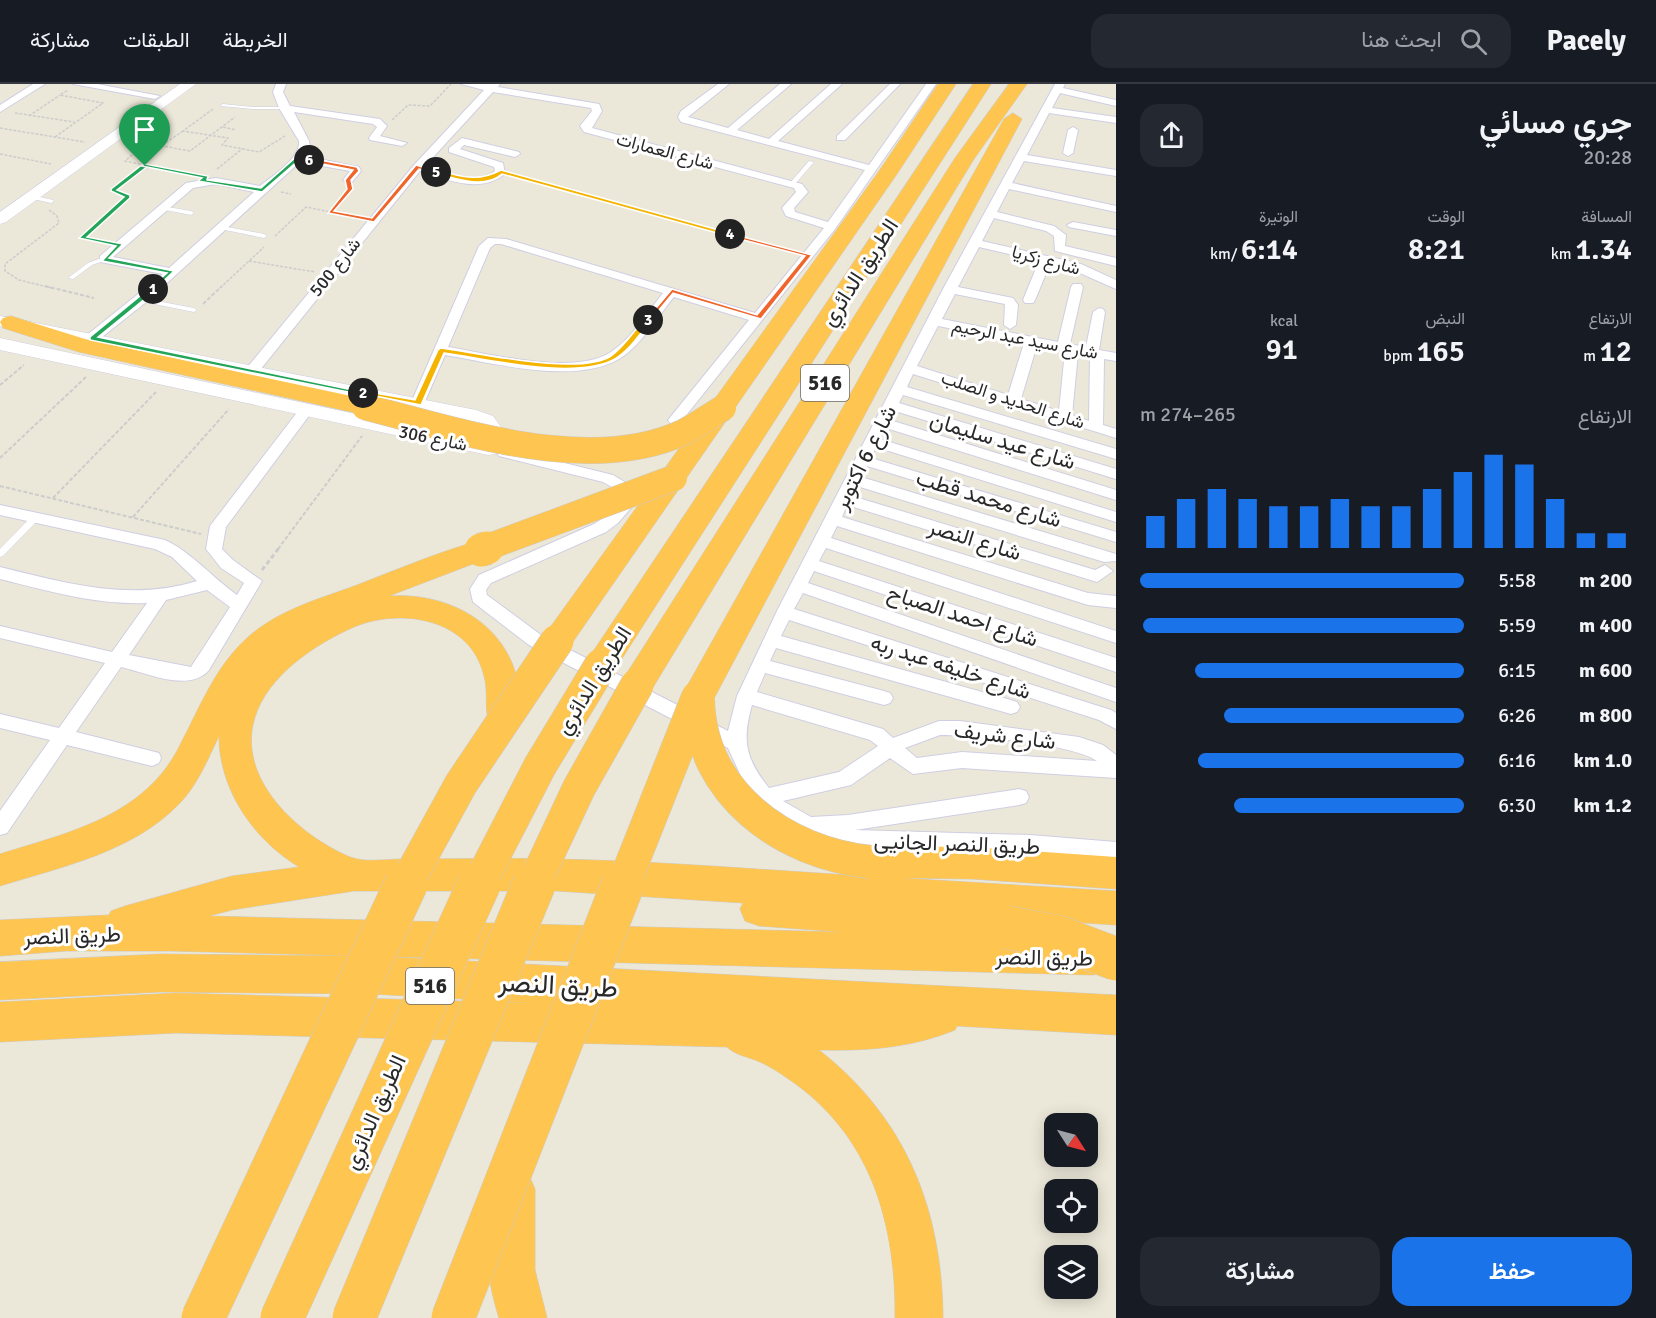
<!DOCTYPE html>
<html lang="ar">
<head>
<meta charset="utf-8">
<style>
  :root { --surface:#171b24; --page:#242831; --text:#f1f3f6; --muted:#9ea1a6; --line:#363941; --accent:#1a73e8 }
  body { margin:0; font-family:Signika,Vazirmatn,sans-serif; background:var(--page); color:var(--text); direction:rtl; height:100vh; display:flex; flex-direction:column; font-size:22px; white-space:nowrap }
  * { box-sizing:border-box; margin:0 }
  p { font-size:20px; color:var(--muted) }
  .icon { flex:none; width:33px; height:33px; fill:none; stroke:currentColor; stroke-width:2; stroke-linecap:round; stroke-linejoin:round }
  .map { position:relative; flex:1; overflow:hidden; direction:ltr }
  .drawer { display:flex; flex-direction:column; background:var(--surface); width:540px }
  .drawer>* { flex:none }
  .needle { width:39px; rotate:126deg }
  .buttons { position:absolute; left:1044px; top:1029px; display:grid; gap:12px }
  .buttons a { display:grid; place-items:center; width:54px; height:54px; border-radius:12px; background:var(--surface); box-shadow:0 3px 15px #0003; font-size:30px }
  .pin { position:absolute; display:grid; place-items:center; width:51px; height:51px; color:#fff; margin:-62px -26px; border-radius:50% 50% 50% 0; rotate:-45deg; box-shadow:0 0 6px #0007 }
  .pin .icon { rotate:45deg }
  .km { position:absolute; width:30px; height:30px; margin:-15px; border-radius:50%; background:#222; color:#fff; font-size:16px; line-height:30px; text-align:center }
  .round { display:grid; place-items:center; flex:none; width:63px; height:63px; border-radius:18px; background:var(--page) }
  .headline { display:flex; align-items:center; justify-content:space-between; height:102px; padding:0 24px }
  h1 { font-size:33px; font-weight:600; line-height:45px }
  .figures { display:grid; grid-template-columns:repeat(3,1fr); gap:9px; height:102px; padding:6px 24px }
  .figures div { display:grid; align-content:center }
  .figures b { font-size:30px; font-weight:600 }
  .figures small { font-size:16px; font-weight:400 }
  .figures p { font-size:16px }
  .chart { height:168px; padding:12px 24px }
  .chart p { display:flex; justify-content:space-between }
  .chart svg { width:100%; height:108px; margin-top:6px; stroke:var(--accent); stroke-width:6 }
  .cta { display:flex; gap:12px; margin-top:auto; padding:12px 24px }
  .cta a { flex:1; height:69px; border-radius:18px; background:var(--accent); color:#fff; font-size:24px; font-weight:600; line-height:69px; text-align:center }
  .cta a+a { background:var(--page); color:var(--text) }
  ul { padding:0 24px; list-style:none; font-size:20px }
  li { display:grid; grid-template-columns:96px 72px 1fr; align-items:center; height:45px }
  li i { height:15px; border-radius:8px; background:var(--accent) }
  header { display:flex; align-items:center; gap:36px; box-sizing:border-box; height:84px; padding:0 30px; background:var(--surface); border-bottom:2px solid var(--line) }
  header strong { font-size:28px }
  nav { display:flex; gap:33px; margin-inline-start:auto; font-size:21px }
  .search { width:420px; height:54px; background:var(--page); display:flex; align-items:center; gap:15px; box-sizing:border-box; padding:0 21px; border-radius:18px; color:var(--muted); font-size:22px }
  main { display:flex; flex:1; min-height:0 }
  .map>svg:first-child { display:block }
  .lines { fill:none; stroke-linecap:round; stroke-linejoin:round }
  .lane-casing { stroke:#cfcee3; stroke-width:1 }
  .street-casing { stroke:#cfcee3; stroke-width:2 }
  .secondary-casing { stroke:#cfcee3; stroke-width:1 }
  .highway-casing { stroke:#ccc; stroke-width:1 }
  .path-far2 { stroke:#ccc; stroke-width:1.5; stroke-dasharray:3 1.5; stroke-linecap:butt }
  .path-far1 { stroke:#ccc; stroke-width:2; stroke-dasharray:4 2; stroke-linecap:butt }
  .path { stroke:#ccc; stroke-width:3; stroke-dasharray:4.5 3; stroke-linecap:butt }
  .lane { fill:#fff; fill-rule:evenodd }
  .street { fill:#fff; fill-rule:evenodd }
  .secondary { fill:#fff; fill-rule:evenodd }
  .highway { fill:#ffc551; fill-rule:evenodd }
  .highway-bridge-far2-casing { stroke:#ccc; stroke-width:27; stroke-linecap:butt }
  .highway-bridge-far1-casing { stroke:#ccc; stroke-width:34; stroke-linecap:butt }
  .highway-bridge-casing { stroke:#ccc; stroke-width:44; stroke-linecap:butt }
  .highway-bridge-far2 { stroke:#ffc551; stroke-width:26 }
  .highway-bridge-far1 { stroke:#ffc551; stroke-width:33 }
  .highway-bridge { stroke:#ffc551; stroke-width:43 }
  .split-1 { fill:#22a559; stroke:#fff; stroke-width:1.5 }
  .split-2 { fill:#22a559; stroke:#fff; stroke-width:1.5 }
  .split-3 { fill:#f5b400; stroke:#fff; stroke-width:1.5 }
  .split-4 { fill:#f0652b; stroke:#fff; stroke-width:1.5 }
  .split-5 { fill:#f5b400; stroke:#fff; stroke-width:1.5 }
  .split-6 { fill:#f0652b; stroke:#fff; stroke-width:1.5 }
  .split-7 { fill:#22a559; stroke:#fff; stroke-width:1.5 }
  .labels { text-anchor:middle; stroke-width:6; stroke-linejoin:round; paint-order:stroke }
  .far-street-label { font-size:18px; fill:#292929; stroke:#fff }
  .shield { fill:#fff; stroke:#696969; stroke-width:1.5 }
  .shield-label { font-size:21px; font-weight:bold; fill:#292929 }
  .street-label { font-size:22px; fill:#292929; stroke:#fff }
  .near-street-label { font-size:27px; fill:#292929; stroke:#fff }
</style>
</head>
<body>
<header>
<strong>Pacely</strong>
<div class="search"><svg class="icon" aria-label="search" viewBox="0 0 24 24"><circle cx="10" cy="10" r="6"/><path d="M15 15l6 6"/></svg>ابحث هنا</div>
<nav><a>الخريطة</a><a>الطبقات</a><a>مشاركة</a></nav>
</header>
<main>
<section class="drawer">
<div class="headline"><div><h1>جري مسائي</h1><p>20:28</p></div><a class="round"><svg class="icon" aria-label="share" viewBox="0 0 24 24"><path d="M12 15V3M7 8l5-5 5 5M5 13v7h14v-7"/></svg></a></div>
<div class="figures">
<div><p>المسافة</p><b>1.34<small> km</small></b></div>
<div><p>الوقت</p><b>8:21</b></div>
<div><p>الوتيرة</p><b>6:14<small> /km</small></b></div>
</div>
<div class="figures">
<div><p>الارتفاع</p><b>12<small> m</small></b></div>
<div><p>النبض</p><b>165<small> bpm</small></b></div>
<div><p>kcal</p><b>91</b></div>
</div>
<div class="chart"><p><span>الارتفاع</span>265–274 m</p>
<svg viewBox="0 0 160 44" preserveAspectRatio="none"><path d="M5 44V31M15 44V24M25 44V20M35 44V24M45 44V27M55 44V27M65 44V24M75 44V27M85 44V27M95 44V20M105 44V13M115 44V6M125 44V10M135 44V24M145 44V38M155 44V38"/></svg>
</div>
<ul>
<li><b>200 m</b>5:58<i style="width:100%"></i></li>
<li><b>400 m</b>5:59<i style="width:99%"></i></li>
<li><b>600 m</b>6:15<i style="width:83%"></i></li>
<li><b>800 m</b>6:26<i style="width:74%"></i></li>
<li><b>1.0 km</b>6:16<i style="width:82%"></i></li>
<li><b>1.2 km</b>6:30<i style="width:71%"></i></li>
</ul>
<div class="cta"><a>حفظ</a><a>مشاركة</a></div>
</section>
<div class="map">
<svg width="1116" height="1234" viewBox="0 0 1116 1234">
  <rect width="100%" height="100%" fill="#ece8d9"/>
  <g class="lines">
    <g class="lane-casing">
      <path id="lane" d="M223 20 253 23H284L286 24 284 25H253L221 22V21Z
        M809 77 814 78 794 101H790V99Z
        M31 111 53 116 54 117 51 119 29 114V112Z
        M162 122 191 127 194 129 191 131 160 125 159 124Z
        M222 142 264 150 267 152 264 154 220 145V143Z
        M104 173 107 175 106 176 92 181 73 195 68 194 88 179Z
        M141 214 194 224 197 226 194 228 139 217V215Z
        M35 431 38 432 39 434 38 436 3 472 0 473V465L32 432Z"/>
    </g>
    <g class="street-casing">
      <path id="street" d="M33 0H45L0 28V21Z
        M73 0H97L160 12 155 15Z
        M276 0H286L283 8 290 22 380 35 387 42 380 52 407 59 402 62 370 56 369 54 377 43 373 40 294 28 309 57 310 63 304 72 359 83 361 87 352 98 343 96 350 87 300 78 145 219 97 257H87V251L163 190 100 178V172L186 99 216 94 260 102C272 92 301 74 299 57L279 24 273 8ZM216 100 254 108 169 184 113 173 193 104Z
        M461 0H500L498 3 599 20 602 27 592 44 802 100 808 108 794 124 795 128 828 138 865 86 681 38 678 33 681 27 718 0H729L688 33 728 44 780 0H791L737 46 769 55 831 0H842L778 57 869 81 926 0H936L835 145 680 339H670L668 336 749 236 674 213C657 233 642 261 619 275 575 301 493 279 445 271L423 322 418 323 411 319 479 162 488 154 506 155 755 229 824 144 786 132 782 124 796 108 794 104 584 48 580 42 592 27 591 24 493 8 425 82C447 88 475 102 495 87L494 83 449 68V64L462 54 519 68 520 70 515 73 464 61 460 65 503 79 505 90C479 110 448 96 420 87L256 291H246V285L414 81 484 6ZM495 160H501L663 209C647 229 633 253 611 268 575 292 490 270 448 263L490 164Z
        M890 0H900L845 56H837V52Z
        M1055 0H1065L1063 4 1116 16V22L1060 9 1052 24 1116 33V39L1049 29 1027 71 1116 86V92L1024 77 1012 99 1116 122V128L1009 105 997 128 1054 142 1066 151 1065 162 1116 174V182L1055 167 1054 152 1046 147 994 134 982 157 1081 180 1116 196V205L1073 186 1050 180 1035 216 1033 219H1025L1023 216 1039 177 979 163 958 203 1013 214 1018 221 1016 241 1010 245 1004 241 1005 220 955 210 942 235 1058 258 1071 203 1073 200H1081L1083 203 1070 260 1086 263 1093 228 1099 224 1103 225 1105 228 1099 266 1116 269V277L1104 275 1103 341 1116 345V354L913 290 907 303 1116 365V375L903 311 899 319 1116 385V395L895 327 890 336 1116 406V416L886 344 880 355 1116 428V438L876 363 871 374 1116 448V458L867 382 861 393 1116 470V477L1104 478 857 402 852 412 1095 486 1105 481 1113 487 1097 498 847 421 842 433 1088 509 1116 512V524L1088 521 837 442 831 454 1116 547V559L826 464 819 477 1116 574V588L814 487 808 499 1116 604V618L803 509 794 525 1111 626 1116 629V645L1099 636 789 536 781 552 1011 616 1017 618 1020 623 1017 628 1011 630 776 564 770 577 884 607 890 609 893 614 890 619 884 621 765 589 757 608 883 645 893 654 939 637H960L1079 653 1103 661 1116 671V694L962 684 913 690 890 674 851 701 783 717 811 733 848 731 1019 705 1026 707 1029 713 1026 719 1019 721 855 746 1030 751 1116 758V776L1030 769 861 765 801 747 785 739 758 719 746 703 728 664 529 561 473 518 470 505 479 491 594 440 608 431 621 416 617 406 603 398 499 372 497 369 504 364 613 391 628 400 637 417 618 439 606 448 491 499 486 506 487 511 541 551 728 647 737 612 777 527 943 205ZM938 242 1024 259 1008 311 917 282ZM1037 261 1065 267 1059 327 1021 315ZM1078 269 1090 273 1089 337 1072 331ZM752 621 870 656 878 662 839 688 769 704C745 674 742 657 752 621ZM940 651C971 651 1074 660 1097 677L962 668 917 674 905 664Z
        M1073 43 1078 46 1073 69 1068 72 1063 69 1068 46Z
        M1073 138 1116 146V152L1069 143 1067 141Z
        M307 321 314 325 226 443 222 465 233 476 262 497 209 586C189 609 147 589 121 583L76 648 159 669 161 674 159 679 152 682 67 661 7 749 0 751V727L50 656 0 644V630L59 644 105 579 0 554V542L112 568 147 519C96 521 48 507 0 495V483C66 499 130 518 197 497L172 473 155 465 0 431V421L165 456C192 469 212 493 237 511L244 499 221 484 206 465 210 442 302 322ZM207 506 230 523 191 583 129 571 166 516Z"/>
    </g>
    <g class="secondary-casing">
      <path id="secondary" d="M180 0H196L6 138 0 140V128Z
        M0 232 476 326 493 332 506 350 495 370 488 371 0 266V254L482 357 486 350 479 340 471 337 0 242Z"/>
    </g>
    <g class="highway-casing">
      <path id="highway" d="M938 0H956L897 90 568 565 557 569 546 565 541 557 546 549 879 87Z
        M973 0H991L612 590 601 593 590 590 585 581 590 572Z
        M1009 0H1027L974 75 649 610 637 614 625 610 621 601 625 592 955 74Z
        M1013 29 1022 35 710 622 698 626 686 622 682 613 686 604 1004 35Z
        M11 232 85 255 365 315 374 318 378 323 374 328 365 331 79 268 3 244 0 238 3 234Z
        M481 456 491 459 496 466 491 473 389 512C447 508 506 538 518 599 521 614 522 629 515 643L503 647 491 643C483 628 489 609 484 592 471 535 402 523 354 543 317 559 268 591 255 633 235 695 300 752 350 773 365 779 387 775 403 775 454 775 505 774 556 775 659 777 763 786 866 792L858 789 852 778 858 767 871 762 972 763 1116 773V805L972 795 901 794 1116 807V841L1021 835 1024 843 1020 853 1093 855 1107 860 1113 873 1107 886 1093 891 171 867H66L0 872V836L109 831 111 827 125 822 232 792 299 783C254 756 219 706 219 652 208 675 197 702 179 720 133 768 61 783 0 802V770C70 748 145 732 180 661 200 623 215 583 247 554 278 526 319 515 357 501 398 485 439 468 481 456ZM354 807H557L743 819 740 825 745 837 759 842 842 848 209 832 232 826Z
        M161 870 372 872 1116 911V951L957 942 955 946C911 964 867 967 819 966 906 1034 942 1125 943 1234H895C896 1139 871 1050 787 994 779 988 769 982 760 978 749 973 735 971 727 963L176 949 0 958V918L176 909 532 919 372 910 161 908 0 916V878Z
        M512 1082 528 1089 535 1105V1186L547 1234H499C485 1190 478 1132 496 1089Z"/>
    </g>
    <path class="path-far2" d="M213 25 183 47 228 54 222 61 259 68 285 52
      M15 29 74 38
      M29 32 60 11
      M392 36 408 21 430 22 451 0
      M223 43 236 46
      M0 44 85 58
      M55 53 103 19 60 11 68 6
      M134 57 190 67 235 33
      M146 59 125 77 184 89
      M162 61 183 47
      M0 70 51 80
      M217 85 242 65
      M512 91 793 167
      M281 108 291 110
      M49 126 57 132 59 139 5 180V187L19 196 52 204
      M330 128 349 107
      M275 152 306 123 361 134
      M104 158 83 152 128 113 113 106 145 82
      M249 177 315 188
      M220 204 264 163"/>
    <path class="path-far1" d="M45 202 94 214
      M203 220 222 202
      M0 301 24 281
      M0 374 86 293
      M0 402 201 450
      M53 414 156 308
      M133 433 229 325
      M278 465 362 352"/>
    <path class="path" d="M262 486 279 464"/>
    <use href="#lane" class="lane"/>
    <use href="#street" class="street"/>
    <use href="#secondary" class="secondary"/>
    <use href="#highway" class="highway"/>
    <g class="highway-bridge-far2-casing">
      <path id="highway-bridge-far2" d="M365 323C460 347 590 392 684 348 697 341 710 332 723 324
        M483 465 674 394"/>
    </g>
    <g class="highway-bridge-far1-casing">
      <path id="highway-bridge-far1" d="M481 466 487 464
        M698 615C700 709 783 769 871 778
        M405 802 461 700 557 557
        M478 802 540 682 601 581
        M533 802 579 704 637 601
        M623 802 698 613"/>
    </g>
    <g class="highway-bridge-casing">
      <path id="highway-bridge" d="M1005 843 1058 853 1116 875
        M203 1234 406 800
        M282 1234 479 800
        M354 1234 534 800
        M453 1234 623 800"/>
    </g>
    <use href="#highway-bridge-far2" class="highway-bridge-far2"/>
    <use href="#highway-bridge-far1" class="highway-bridge-far1"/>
    <use href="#highway-bridge" class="highway-bridge"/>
  </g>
  <path class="split-1" d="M143 80 148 82 117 106 130 111V114L87 153 123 160 109 174 174 187 153 207 151 203 167 189 102 177 116 162 79 154 124 113 111 107V105Z"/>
  <path class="split-2" d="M151 203 157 205 98 253 367 309 363 311 90 256V253Z"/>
  <path class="split-3" d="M645 234 651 236C641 249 628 268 613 276 573 296 488 275 444 269L421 321 360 309 363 307 415 316 438 266 441 264C480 269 579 292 611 272 624 263 635 246 645 234Z"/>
  <path class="split-4" d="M728 149 812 171 761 235 673 209 650 237H645L672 205 757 231 805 172 728 152Z"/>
  <path class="split-5" d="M436 86C462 92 476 99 501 86L733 150 728 152 502 90C483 106 456 94 434 89Z"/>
  <path class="split-6" d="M309 74 357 83 359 87 351 96 353 105 334 127 372 134 416 81 439 88 436 89 419 85 374 138 328 129 347 105 345 96 353 86 307 77Z"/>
  <path class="split-7" d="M296 73 312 76H299L262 108 198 97 202 94 142 82 145 80 208 92 207 96 261 104Z"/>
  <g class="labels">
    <g class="far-street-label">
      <text transform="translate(665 67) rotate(15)" y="6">شارع العمارات</text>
      <text transform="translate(1046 176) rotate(15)" y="6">شارع زكريا</text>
      <text transform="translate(335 183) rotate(-51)" y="6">شارع 500</text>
      <text transform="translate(1025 255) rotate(11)" y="6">شارع سيد عبد الرحيم</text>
      <text transform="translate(1013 316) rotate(18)" y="6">شارع الحديد و الصلب</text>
      <text transform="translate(433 354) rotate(12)" y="6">شارع 306</text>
    </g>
    <g class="shield">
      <rect x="801" y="281" width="48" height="36" rx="4.5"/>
      <rect x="406" y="884" width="48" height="36" rx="4.5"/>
    </g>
    <g class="shield-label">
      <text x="825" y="306">516</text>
      <text x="430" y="909">516</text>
    </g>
    <g class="street-label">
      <text transform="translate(859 188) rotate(-57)" y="8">الطريق الدائري</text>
      <text transform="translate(1003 356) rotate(17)" y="8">شارع عيد سليمان</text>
      <text transform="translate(864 373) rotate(-63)" y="8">شارع 6 اكتوبر</text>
      <text transform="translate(989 414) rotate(17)" y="8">شارع محمد قطب</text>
      <text transform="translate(975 455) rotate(17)" y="8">شارع النصر</text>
      <text transform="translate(963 531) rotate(18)" y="8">شارع احمد الصباح</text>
      <text transform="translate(951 582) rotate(18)" y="8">شارع خليفه عبد ربه</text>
      <text transform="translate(593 596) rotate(-58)" y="8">الطريق الدائري</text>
      <text transform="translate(1005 651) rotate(7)" y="8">شارع شريف</text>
      <text transform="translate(957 759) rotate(2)" y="8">طريق النصر الجانيى</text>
      <text transform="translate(72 851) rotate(-2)" y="8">طريق النصر</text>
      <text transform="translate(1044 873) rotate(1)" y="8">طريق النصر</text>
      <text transform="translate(374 1028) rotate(-66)" y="8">الطريق الدائري</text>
    </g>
    <g class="near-street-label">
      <text transform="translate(558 901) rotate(3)" y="9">طريق النصر</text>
    </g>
  </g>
</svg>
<div class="buttons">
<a><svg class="needle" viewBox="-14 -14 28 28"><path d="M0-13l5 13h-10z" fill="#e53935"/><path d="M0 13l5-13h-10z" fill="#9ea1a6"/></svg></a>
<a><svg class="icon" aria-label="locate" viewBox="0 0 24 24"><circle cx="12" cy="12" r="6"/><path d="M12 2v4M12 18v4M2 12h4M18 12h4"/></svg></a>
<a><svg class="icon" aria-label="layers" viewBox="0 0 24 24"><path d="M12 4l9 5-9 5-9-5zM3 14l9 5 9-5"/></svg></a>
</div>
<div class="pin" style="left:145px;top:82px;background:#1e9e55"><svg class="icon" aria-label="arrive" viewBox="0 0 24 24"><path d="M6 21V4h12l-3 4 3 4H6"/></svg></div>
<b class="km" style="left:153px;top:205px">1</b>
<b class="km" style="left:363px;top:309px">2</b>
<b class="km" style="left:648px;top:236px">3</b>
<b class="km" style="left:730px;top:150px">4</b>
<b class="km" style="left:436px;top:88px">5</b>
<b class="km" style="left:309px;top:76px">6</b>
</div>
</main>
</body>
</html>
